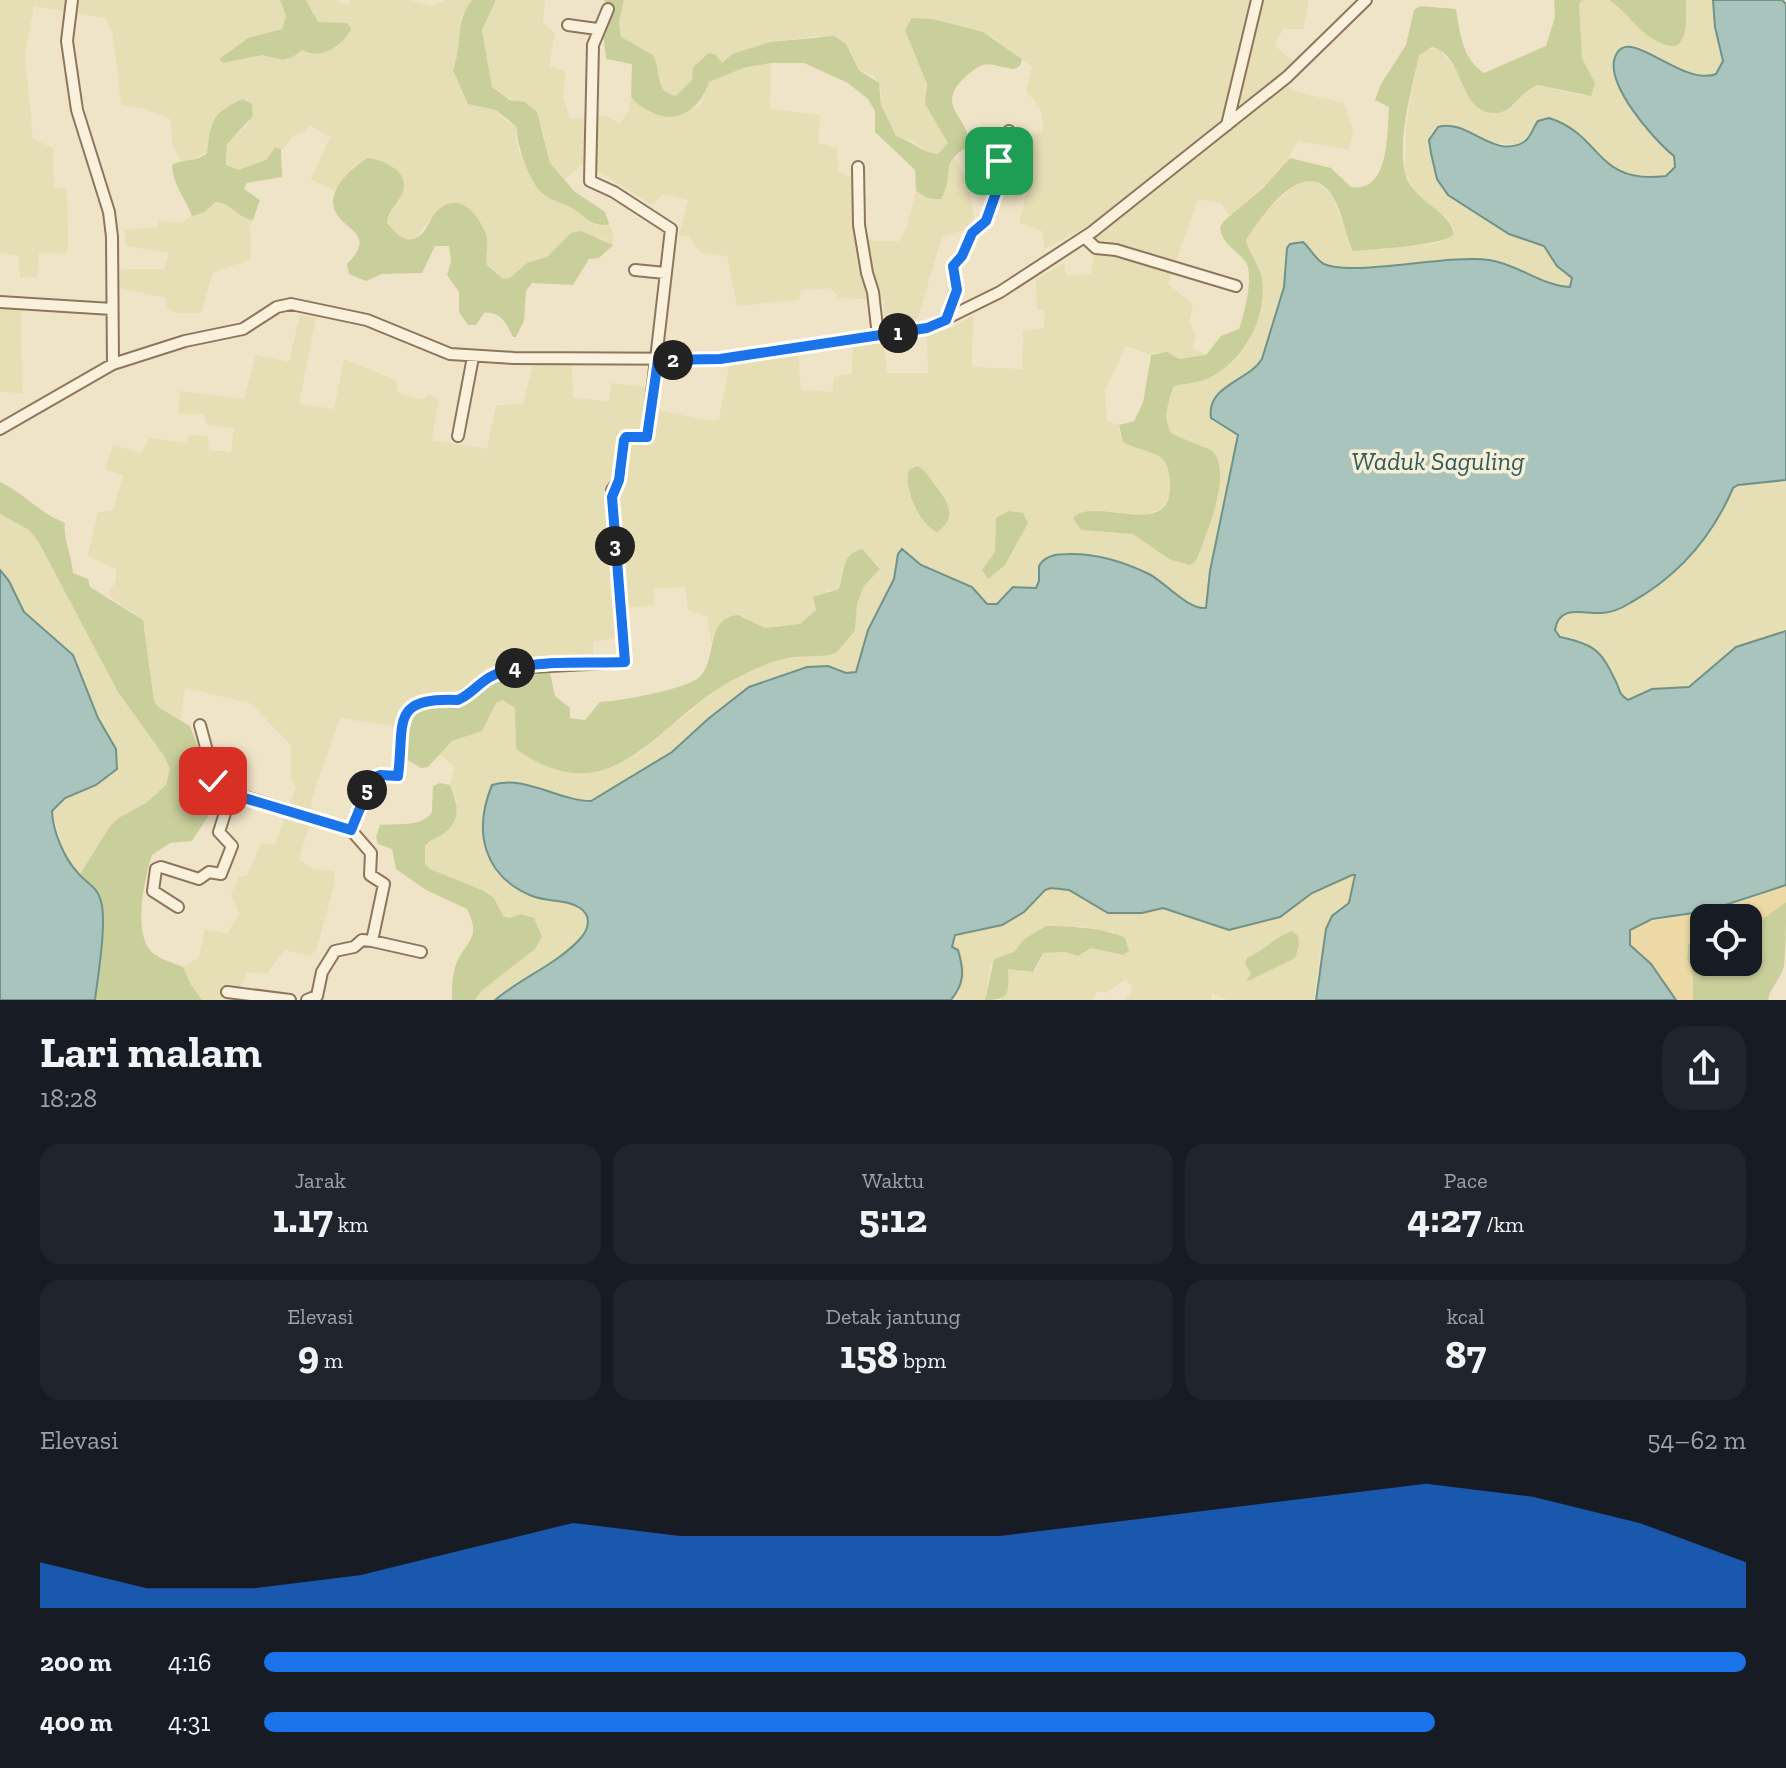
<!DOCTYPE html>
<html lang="id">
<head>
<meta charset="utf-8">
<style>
  :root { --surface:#171b24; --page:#20242c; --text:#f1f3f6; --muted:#9ea1a6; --accent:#1a73e8 }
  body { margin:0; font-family:"Zilla Slab",serif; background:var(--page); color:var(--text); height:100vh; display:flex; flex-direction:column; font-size:30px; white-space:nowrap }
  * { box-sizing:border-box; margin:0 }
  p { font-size:26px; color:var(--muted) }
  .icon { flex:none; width:44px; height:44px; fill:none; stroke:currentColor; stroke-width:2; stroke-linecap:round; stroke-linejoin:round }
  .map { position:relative; height:1000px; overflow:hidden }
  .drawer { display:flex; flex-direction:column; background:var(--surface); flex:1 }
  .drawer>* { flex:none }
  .controls { position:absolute; left:1690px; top:904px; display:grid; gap:16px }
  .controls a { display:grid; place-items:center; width:72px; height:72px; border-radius:16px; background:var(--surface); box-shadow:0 2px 6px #0004; font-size:40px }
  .pin { position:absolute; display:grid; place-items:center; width:68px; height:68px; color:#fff; margin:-34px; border-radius:16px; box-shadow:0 4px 12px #0006 }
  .km { position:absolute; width:40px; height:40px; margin:-20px; border-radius:50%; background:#222; color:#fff; font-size:22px; line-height:40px; text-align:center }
  .round { display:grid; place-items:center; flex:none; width:84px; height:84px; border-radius:24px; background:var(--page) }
  .overview { display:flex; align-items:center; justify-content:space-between; height:136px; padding:0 40px }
  h1 { font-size:44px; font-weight:700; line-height:60px }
  .figures { display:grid; grid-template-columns:repeat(3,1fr); gap:12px; height:136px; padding:8px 40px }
  .figures div { display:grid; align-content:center; border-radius:20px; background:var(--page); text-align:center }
  .figures b { font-size:40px; font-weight:700 }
  .figures small { font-size:22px; font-weight:400 }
  .figures p { font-size:22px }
  .chart { height:224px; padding:16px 40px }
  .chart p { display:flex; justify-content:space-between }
  .chart svg { width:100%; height:144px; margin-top:8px; fill:var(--accent); opacity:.7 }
  ul { padding:0 40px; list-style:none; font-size:26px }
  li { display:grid; grid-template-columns:128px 96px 1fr; align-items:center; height:60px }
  li i { height:20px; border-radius:10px; background:var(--accent) }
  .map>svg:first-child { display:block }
  .farmland { fill:#e6deb5 }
  .green { fill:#c9cf9b }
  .sand { fill:#ecd9a5 }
  .water { fill:#a9c4bc; stroke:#6f938a; stroke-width:2 }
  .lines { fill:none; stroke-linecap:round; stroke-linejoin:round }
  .minor-casing { stroke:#8d765c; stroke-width:14 }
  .minor { stroke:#faf1dc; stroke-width:10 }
  .route-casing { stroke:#fff; stroke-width:16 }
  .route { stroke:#1a73e8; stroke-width:10 }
  .labels { text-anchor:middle; stroke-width:7; stroke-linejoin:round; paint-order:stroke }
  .water-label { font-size:26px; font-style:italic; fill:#2f5d5a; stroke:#f7eed8 }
</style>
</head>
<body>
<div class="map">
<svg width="1786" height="1000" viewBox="0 0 1786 1000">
  <rect width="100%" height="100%" fill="#f0e4c8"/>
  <path class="farmland" d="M0 0H280L286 16 282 29 242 41 220 59 223 63 262 55 284 60 293 57 302 50 308 54 339 46 325 24 318 22 306 0H332L348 4 350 0H410L432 6 446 0H472L461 16 458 57 454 69 482 105 496 110 505 120 517 127 516 140 520 154 534 180 552 199 565 203 596 225 609 224 613 233V245L601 238 557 248 541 261 527 263 510 278 503 279 487 265V244L437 211 416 238H403L387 223 391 210 405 185 394 167 368 158 353 166 337 192 311 179 330 137 309 125 303 133 294 135 283 149 270 154 266 160 238 170 227 168V144L249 123 247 99 225 107 209 138 207 152 186 162 181 160 173 146 170 119 142 108 121 105 113 34 105 18 34 6 25 55 33 139 53 148 54 187 67 189 68 246 66 254 39 253 37 277 20 278 18 256 0 253Z
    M496 0H545L543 22 555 34 549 66 566 72 563 97 570 119 604 116 620 123 629 110 631 97 648 112 661 116 683 115 701 104 709 82 715 79 736 70 771 63 770 109 820 115 818 143 837 148 838 172 852 177 853 231 874 241H899L907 226 916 190 921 196 945 193 948 166 953 156 967 178 974 217 969 229 942 236 918 318 884 329V300L839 298 830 288 801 290 799 300 737 306 727 256 701 253 689 237 679 235 688 200 663 194 652 205 598 171 580 166 564 180 550 163 543 132 517 102 492 87 482 30Z
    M624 0H1309L1303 29H1283L1275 46 1293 61 1279 77 1293 91 1344 103 1353 130 1349 150 1298 141 1282 169 1230 216 1221 203 1198 199 1168 284 1193 304 1189 322 1196 336 1193 348 1206 355 1179 359 1157 352 1151 355 1126 346 1105 390 1107 421 1119 425 1120 436 1161 456 1169 468 1170 495 1163 508 1144 515 1087 511 1081 530 1133 534 1169 559 1196 561 1207 527 1205 447 1172 434 1168 429 1167 406 1174 386 1206 379 1224 368 1248 343 1260 315 1262 286 1260 272 1246 240 1261 216 1289 190 1303 180H1310L1324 187 1333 198 1353 251 1434 244 1453 235V227L1446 216 1433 210 1416 194 1405 173 1406 125 1419 55 1425 49H1439L1458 72 1470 99 1479 110 1494 114 1514 105 1530 88 1538 85 1583 96 1589 70 1582 58 1579 23V4L1583 0H1609L1646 34 1660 43 1676 46 1686 28V0H1713L1715 27 1723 61 1717 74 1705 77 1683 71 1638 46 1627 101 1651 134 1674 156 1675 167 1666 176 1637 178 1619 172 1608 166 1590 145 1533 128 1528 139 1519 144 1487 143 1474 133 1446 124 1429 140 1437 179 1509 234 1544 246 1563 272 1572 278 1570 287 1537 278 1517 268 1468 260 1340 269 1325 265 1314 252 1286 258 1284 287 1262 359 1249 372 1223 426 1236 432 1238 442 1210 571 1206 608 1192 606 1147 573 1097 554H1062L1039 566V581L1036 588 1013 587 997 604H987L972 587 921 565 905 549 898 554 894 579 868 630 856 672 846 673 827 666 807 667 749 687 708 719 672 752 640 773 591 801H578L577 905 587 914 589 923 582 937 565 953 515 983 495 1000H475L481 991 535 949 542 937 533 918 528 915 509 918 503 916 497 904 482 890 430 869 425 863V846L448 830 457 802 450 785 455 767 439 754 441 751 452 741 482 731 496 702 503 700 515 708 516 749 584 773 613 767 638 754 719 688 736 679 777 660 836 653 855 631 857 604 864 586 880 569 877 563 867 557 865 551H853L839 589 827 591 814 604 816 610 812 616 800 624 765 628 742 616 717 629 711 643 707 616 688 610 685 587 653 588 655 605 614 610 617 638 593 642V659L551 660 550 673 517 674 458 703 411 717 409 729 340 718 312 797 310 823 299 860 314 869 334 871V885L317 948 311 956 284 950 267 974 247 972 240 989 225 987 221 1000H202L190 983 183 967 199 957 205 929 227 934 239 914 231 894 239 877 247 875 261 843 275 845 296 787 291 779V745L250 703 185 688 180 719 158 707 154 701 143 620 108 595 116 580V569L88 556 98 512 113 511 123 475 105 470 113 445 141 453 150 438 187 443 188 435 208 436 209 450 231 452 234 428 207 425 203 414H178L180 391 244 399 256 355 289 362 300 315 316 318 299 404 334 409 344 359 396 380 398 393 422 400 428 395 439 398 432 440 487 449 496 405 523 404 533 364 572 365 573 398 609 401 611 383 647 387 648 408 710 421 719 419 729 366 798 354 801 390 833 392 834 377 852 374 853 347 884 342 887 373H928L927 335 954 327 973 315 972 367 1022 369 1023 331 1044 328 1045 311 1037 309 1036 279 1064 263 1066 275 1090 274 1097 245 1080 230 1045 249 1042 231 1019 223 1027 191 1026 175 1022 170 1017 140 1043 132V121L1040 107 1026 91 1032 67 990 35 926 18 925 78 928 91 925 104 948 143 938 154H931L912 141 896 136 892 130 881 105V90L874 76 860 70 846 44 819 36 770 42 732 54 722 63 693 66 692 80 682 93 676 96 669 95 659 83 658 70 647 51 621 37 619 22Z
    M221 201 247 220H253L250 225 251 249 249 260 213 272 201 313H176L167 308 166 298 119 288 121 269H164L169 253 126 246 125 230 158 227 159 221 181 223 194 214 205 212 215 202Z
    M0 306 21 310 22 393 0 392Z
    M1786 480V631L1736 647 1689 687 1628 700 1620 694 1586 642 1556 634 1555 625 1566 613 1573 611 1601 614 1632 602 1683 565 1709 534 1733 488 1738 485Z
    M0 514 29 530 38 541 118 692 164 756 170 769 166 785 146 803 120 817 110 826 79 876 65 855 52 811 65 798 96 785 116 769 118 758 109 736 98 718 73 655 24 612 9 581 0 570Z
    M1353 877 1347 902 1331 915 1323 928 1314 1000H1228L1211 993 1212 1000H1124L1131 994 1132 987 1126 979 1106 993 1097 991 1093 1000H1000L1009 989 1008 969 1015 968 1025 972 1036 970 1043 953 1065 952 1078 956 1090 948 1123 955 1114 932 1092 931 1081 926 1023 940 1015 952 990 965 985 1000H954L962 991 954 946 957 937 1025 914 1046 892H1068L1108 916H1142L1163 910 1229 932 1280 919 1313 895Z"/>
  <path class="green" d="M280 0H306L318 22 347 23 351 29C343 46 320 61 302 50L293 57 283 60 262 55 223 63 219 59 248 38 282 29 286 16Z
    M472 0H496L482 30 492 87 510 100 525 102 537 112 550 163 574 191 605 212 609 224C595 228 586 218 575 210 565 203 550 201 541 192 529 180 516 144 517 127L496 110 468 104 453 70C463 45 454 22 472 0Z
    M604 0H624L619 22 621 37 653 55C662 71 653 91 676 96L692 80 693 67 709 53 716 55 722 63 732 54 770 42 834 36 846 44 859 70 879 83 881 105 896 136C910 140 924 154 938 154L948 143 925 104 927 84 905 30 912 18 933 19 983 32 1022 59 1020 66 1014 69C986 65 987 57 963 79 933 109 975 119 967 147 938 164 955 176 941 199 931 199 923 198 916 190L915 170 875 132V111L868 99 848 83 804 63H771L743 68 709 82C696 122 659 128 631 97L632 64 606 59 603 32 613 11Z
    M1554 0H1583L1579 4 1582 58 1595 83 1591 96 1538 85C1520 90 1513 115 1492 113 1458 110 1465 55 1432 47L1419 55C1412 91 1397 136 1405 173 1411 201 1455 213 1453 235 1440 246 1374 249 1353 251 1345 234 1343 214 1333 197 1306 151 1261 216 1246 240 1249 252 1258 263 1261 275 1269 315 1246 358 1211 377 1200 383 1185 383 1174 386 1168 401 1162 420 1172 434L1211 450C1235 470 1205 537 1196 561L1190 565 1169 559 1133 534 1081 530 1073 518C1092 495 1169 540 1170 489 1171 447 1152 457 1123 442L1119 425 1134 421 1143 403 1151 355 1167 352 1179 359 1206 355 1221 336 1239 329C1244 315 1255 274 1245 261 1235 249 1222 244 1220 227L1224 221 1264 187 1290 158 1331 168 1351 187C1390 193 1387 133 1389 107L1375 100 1381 84 1406 45 1414 10 1420 6 1456 9C1460 34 1462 58 1484 73L1546 46 1555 17Z
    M1609 0H1686C1685 16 1690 36 1676 46 1647 46 1631 15 1609 0Z
    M243 99 252 104 253 116 227 144 226 165 238 170 266 160 275 148 281 149 282 177 247 183 244 189 260 200 253 220C238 219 230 201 215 202L205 212 192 216C185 197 173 186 172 165 184 158 196 163 207 153 211 120 212 113 243 99Z
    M368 158C385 160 412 173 402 194 397 205 388 210 387 223 394 230 401 241 412 239 426 237 428 221 436 212 458 189 478 213 486 234 489 244 485 255 487 265L503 279 510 278 527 263 547 257 571 233 581 231 613 245 599 258 589 259 573 285 532 283 526 291 524 321 516 337H513C506 323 501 311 484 313L476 325H468L459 312V292L447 275 451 262 449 246H435L422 273 382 274 366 281 349 274 347 264C379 232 341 231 334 208 328 189 354 165 368 158Z
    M917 466C926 470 928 476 934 484 946 499 960 517 937 532 919 524 903 487 909 470Z
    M0 482C24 493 39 513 65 523 63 539 72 556 73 573L88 579 90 587 143 620 154 701 158 707 190 726 198 747 201 779 210 790 211 812 192 841 170 843 152 855C145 877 131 937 154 954 162 960 174 963 183 967L190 983 202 1000H95L100 954 101 902 79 876 110 826 120 817 146 803 166 785 170 769 164 756 118 692 38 541 29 530 0 514Z
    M1009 511 1023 513 1028 523 1005 565 988 579 982 570 995 552 996 518Z
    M862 549 880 569 864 586 857 604 855 631 836 653C821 658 804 655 788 658 770 661 752 671 737 678 659 716 616 820 516 749L515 708 503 700 496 703 482 731 452 741 428 767 421 768 406 759 403 752 415 711 424 706 451 705 491 680 517 674 550 673 555 696 570 708V718L585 720 600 702C620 701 681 690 697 679 719 664 703 618 738 615L765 628 800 624 816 610 813 597 839 589C845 572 841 554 862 549Z
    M440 783 450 785C456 802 462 815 448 830 441 837 432 838 425 846V864L430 869 482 890 494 898 503 916 509 918 521 914 534 918 542 937 535 949 481 991 475 1000H452C452 986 452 968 460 956 472 937 479 934 467 909L426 890 396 869 392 849 378 844 376 837 380 825C397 823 421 828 432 812L433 786Z
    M1786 902C1786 921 1786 948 1784 966 1780 980 1771 986 1768 1000H1693V977L1687 959 1688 944 1704 937V962H1748V929Z
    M1046 926C1069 926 1105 928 1125 938L1129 951 1123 955 1091 948 1078 956 1065 952 1043 953 1033 972 1008 969C1009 992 1011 1000 985 1000L994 959 1014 952 1023 940Z
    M1292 931 1298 936 1299 946 1295 958 1246 982 1251 973 1245 964 1247 958C1263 951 1274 938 1292 931Z"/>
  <path class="sand" d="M1351 875H1356L1349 903 1332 916 1326 929 1316 1000 1323 928 1331 915 1347 902 1352 877 1313 895 1280 919 1229 932 1163 910 1142 916H1108L1068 892H1046L1025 914 1003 927 957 937 954 945 960 948C966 967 970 989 951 1000L960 990 952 947 954 936 1024 912 1045 890 1051 888 1069 890 1108 913H1142L1163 908 1229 930 1280 917 1312 893Z
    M1786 885V902L1749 929 1748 918H1704V937L1688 944 1687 959 1693 977V1000H1676L1651 964 1630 945V930L1639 924 1732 905Z"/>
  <path class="water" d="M1713 0H1782L1786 4V480L1738 485 1733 488C1712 537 1677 577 1630 603 1622 608 1611 613 1601 613 1583 614 1559 604 1555 630L1560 637C1596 645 1601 650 1617 684 1620 692 1620 695 1628 700L1652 689 1689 687 1736 647 1786 631V885L1707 911 1652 919 1630 930V945L1651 964 1676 1000H1316L1326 929 1332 916 1349 903 1355 875H1352L1312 893 1280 917 1229 930 1163 908 1142 913H1108L1069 890 1051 888 1045 890 1024 912 1002 925 955 935 952 947 958 950C964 970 965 983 951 1000H495C521 978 557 964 580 939 589 929 592 916 580 908 567 899 547 902 532 896 483 876 473 831 492 785 523 774 559 801 591 801L672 752 708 719 749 687 807 667 828 666 846 673 856 672 868 630 894 579 898 554 902 549 921 565 972 587 987 604H997L1013 587 1036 588 1039 581V566C1046 554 1059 554 1072 554 1099 554 1124 562 1149 574 1166 583 1188 610 1206 608L1210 571 1238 435 1211 418C1206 385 1249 381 1262 359L1284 287 1287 248 1290 244 1303 242C1310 248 1316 260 1324 264 1352 277 1449 254 1489 260 1518 264 1542 286 1570 287L1572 278 1557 266 1544 246 1509 234 1448 195 1437 179 1431 153 1429 140 1438 127C1468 118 1493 160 1524 142 1531 138 1533 127 1538 121L1549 118C1603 135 1595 185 1666 176L1675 167 1674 156C1654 140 1600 80 1617 53 1632 28 1683 87 1716 74L1723 61 1715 27Z
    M0 570 9 581 24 612 73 655 98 718 116 749 117 769 96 785 65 798 52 811C53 832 64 858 78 873 86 883 97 886 101 901 107 923 98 975 95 1000H0Z"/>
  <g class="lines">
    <g class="minor-casing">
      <path id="minor" d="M72 0 67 41 77 110 109 212 112 237 113 364
        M568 25 597 29
        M1227 125 1257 0
        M858 167 859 225 867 273 873 292 878 336
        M1084 237 1096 248 1116 250 1236 286
        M635 270 665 273
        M0 302 112 309
        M946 320 957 286 953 266 962 256 972 233 986 221 997 190 999 161 1009 160V131
        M0 429 113 364 185 341 243 329 277 307 291 304 367 320 450 354 514 358 720 359 927 328 1000 292 1092 232 1287 77 1366 0
        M458 436 473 357
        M200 725 217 788 351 830 372 779 380 775 398 776C406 724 388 697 458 700L491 676 514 668 625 662 612 490 619 480 624 440 626 437H647L671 229 614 192 590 181 593 45 608 9
        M178 907 153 891 156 869 161 867 199 879 209 872 221 874 232 846 219 832 231 794
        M372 941 421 952
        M227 992 290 1000
        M307 1000 317 996 322 972 335 951 354 947 362 940 372 941 384 884 370 875 371 853 351 830"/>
    </g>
    <use href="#minor" class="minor"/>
  </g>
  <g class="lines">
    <g class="route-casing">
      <path id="route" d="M213 781 217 788 231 794 351 830 372 779 380 775 398 776C405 723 389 697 458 700 472 694 480 681 494 675 530 658 586 664 625 662L612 497 619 480 624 440 626 437H647L658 360 720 359 927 328 946 320 957 290 953 266 962 256 972 233 986 221 997 190 999 161"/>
    </g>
    <use href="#route" class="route"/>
  </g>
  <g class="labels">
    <g class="water-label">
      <text x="1438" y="470">Waduk Saguling</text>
    </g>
  </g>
</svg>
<div class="controls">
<a><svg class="icon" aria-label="locate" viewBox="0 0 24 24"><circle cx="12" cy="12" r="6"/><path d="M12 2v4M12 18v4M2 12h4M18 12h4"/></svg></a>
</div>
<div class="pin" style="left:999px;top:161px;background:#1e9e55"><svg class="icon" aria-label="arrive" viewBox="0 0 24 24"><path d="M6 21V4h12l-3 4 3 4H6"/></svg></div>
<div class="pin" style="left:213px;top:781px;background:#d93025"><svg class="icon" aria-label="check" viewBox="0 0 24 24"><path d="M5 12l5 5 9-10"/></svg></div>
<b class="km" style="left:898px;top:333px">1</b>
<b class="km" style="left:673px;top:360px">2</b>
<b class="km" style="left:615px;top:546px">3</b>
<b class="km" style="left:515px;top:668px">4</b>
<b class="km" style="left:367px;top:790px">5</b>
</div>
<section class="drawer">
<div class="overview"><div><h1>Lari malam</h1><p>18:28</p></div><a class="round"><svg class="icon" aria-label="share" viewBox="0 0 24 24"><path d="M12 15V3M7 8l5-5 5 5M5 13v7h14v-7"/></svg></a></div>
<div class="figures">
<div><p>Jarak</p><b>1.17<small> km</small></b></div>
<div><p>Waktu</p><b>5:12</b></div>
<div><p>Pace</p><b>4:27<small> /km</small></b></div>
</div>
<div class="figures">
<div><p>Elevasi</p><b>9<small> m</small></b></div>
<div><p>Detak jantung</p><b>158<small> bpm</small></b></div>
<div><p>kcal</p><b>87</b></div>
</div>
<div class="chart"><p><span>Elevasi</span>54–62 m</p>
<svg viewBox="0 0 160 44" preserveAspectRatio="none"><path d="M0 44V30L10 38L20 38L30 34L40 26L50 18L60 22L70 22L80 22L90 22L100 18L110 14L120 10L130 6L140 10L150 18L160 30V44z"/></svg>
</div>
<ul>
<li><b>200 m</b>4:16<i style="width:100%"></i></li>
<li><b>400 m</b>4:31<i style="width:79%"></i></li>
</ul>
</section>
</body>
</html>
